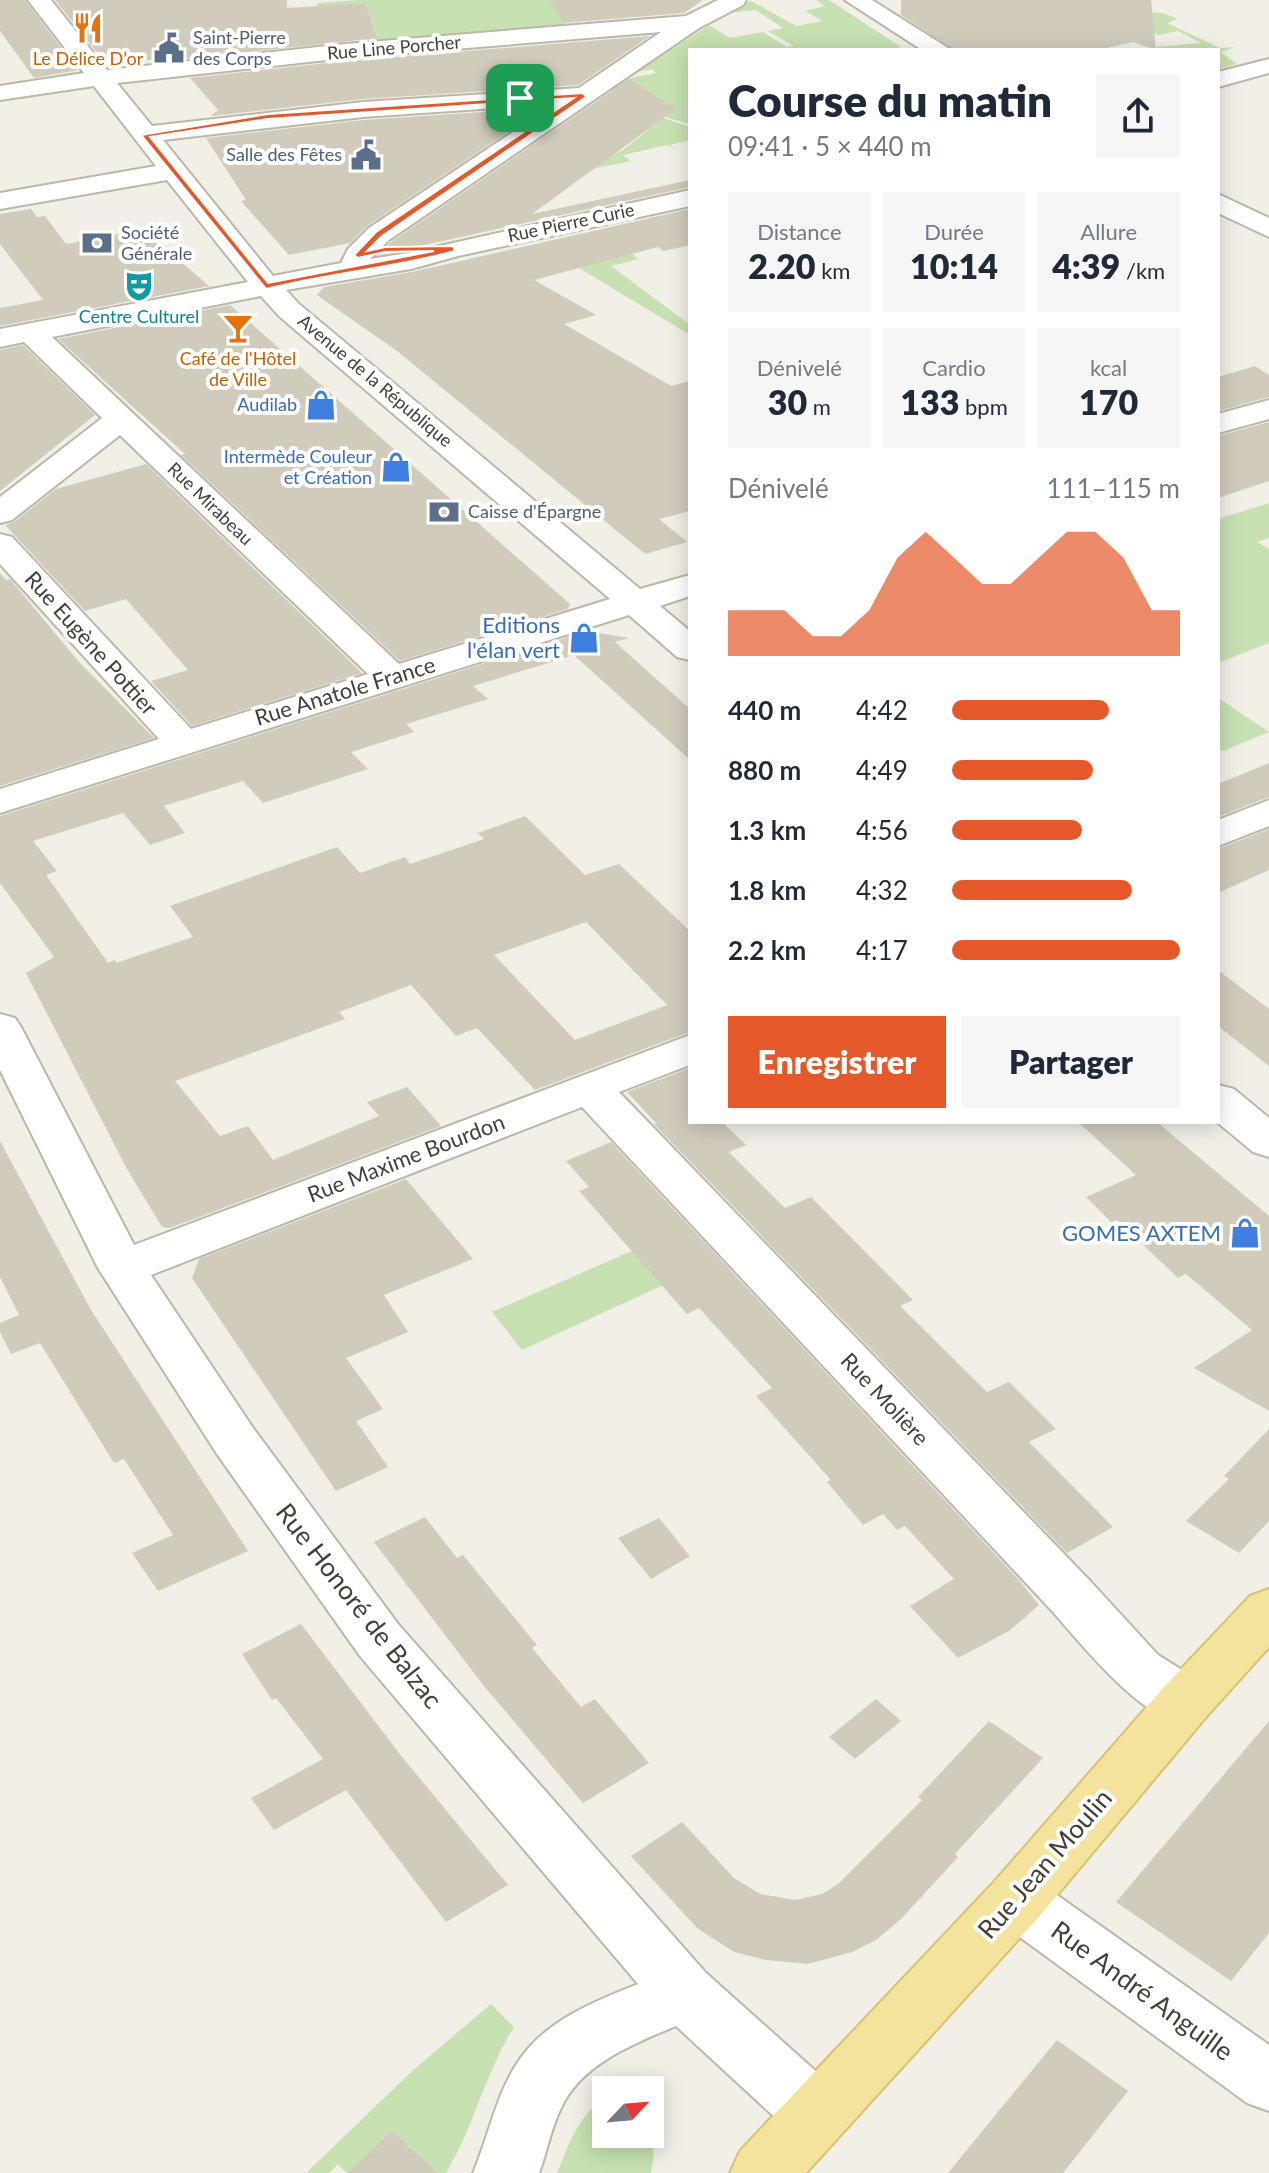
<!DOCTYPE html>
<html lang="fr">
<head>
<meta charset="utf-8">
<style>
  :root { --surface:#fff; --page:#f6f6f7; --text:#1f2937; --muted:#747a83; --accent:#e45829 }
  body { margin:0; font-family:Lato,sans-serif; background:var(--page); color:var(--text); height:100vh; display:flex; flex-direction:column; font-size:30px; white-space:nowrap }
  * { box-sizing:border-box; margin:0 }
  p { font-size:26px; color:var(--muted) }
  .icon { flex:none; width:44px; height:44px; fill:none; stroke:currentColor; stroke-width:2; stroke-linecap:round; stroke-linejoin:round }
  .map { position:relative; flex:1; overflow:hidden }
  .sheet { position:absolute; left:688px; top:48px; width:532px; height:1076px; display:flex; flex-direction:column; background:var(--surface); border-radius:0px; box-shadow:0 4px 20px #0003 }
  .sheet>* { flex:none }
  .needle { width:52px; rotate:64deg }
  .fabs { position:absolute; left:592px; top:2076px; display:grid; gap:16px }
  .fabs a { display:grid; place-items:center; width:72px; height:72px; border-radius:0px; background:var(--surface); box-shadow:0 4px 20px #0003; font-size:40px }
  .pin { position:absolute; display:grid; place-items:center; width:68px; height:68px; color:#fff; margin:-34px; border-radius:16px; box-shadow:0 4px 12px #0006 }
  .round { display:grid; place-items:center; flex:none; width:84px; height:84px; border-radius:0px; background:var(--page) }
  .head { display:flex; align-items:center; justify-content:space-between; height:136px; padding:0 40px }
  h1 { font-size:44px; font-weight:800; line-height:60px }
  .metrics { display:grid; grid-template-columns:repeat(3,1fr); gap:12px; height:136px; padding:8px 40px }
  .metrics div { display:grid; align-content:center; border-radius:0px; background:var(--page); text-align:center }
  .metrics b { font-size:34px; font-weight:800 }
  .metrics small { font-size:22px; font-weight:400 }
  .metrics p { font-size:22px }
  .chart { height:224px; padding:16px 40px }
  .chart p { display:flex; justify-content:space-between }
  .chart svg { width:100%; height:144px; margin-top:8px; fill:var(--accent); opacity:.7 }
  .primary-button { display:flex; gap:16px; margin-top:auto; padding:16px 40px }
  .primary-button a { flex:1; height:92px; border-radius:0px; background:var(--accent); color:#fff; font-size:32px; font-weight:800; line-height:92px; text-align:center }
  .primary-button a+a { background:var(--page); color:var(--text) }
  ul { padding:0 40px; list-style:none; font-size:26px }
  li { display:grid; grid-template-columns:128px 96px 1fr; align-items:center; height:60px }
  li i { height:20px; border-radius:10px; background:var(--accent) }
  .map>svg:first-child { display:block }
  .green { fill:#c7e1b2 }
  .building { fill:#d1cbbc; fill-rule:evenodd }
  .lines { fill:none; stroke-linecap:round; stroke-linejoin:round }
  .minor-casing { stroke:#bbb7a9; stroke-width:4 }
  .major-casing { stroke:#d7c26d; stroke-width:4 }
  .minor { fill:#fff; fill-rule:evenodd }
  .major { fill:#f4e39c; fill-rule:evenodd }
  .route { fill:#e45829; stroke:#fff; stroke-width:2; fill-rule:evenodd }
  .labels { text-anchor:middle; stroke-width:8; stroke-linejoin:round; paint-order:stroke }
  .far-service-label { font-size:18px; fill:#4e5e75; stroke:#fff; text-anchor:start }
  .far-street-label { font-size:18px; fill:#433f36; stroke:#fff }
  .far-food-label { font-size:18px; fill:#c56008; stroke:#fff }
  .far-culture-label { font-size:18px; fill:#0d838f; stroke:#fff }
  .far-shop-label { font-size:18px; fill:#366cbe; stroke:#fff; text-anchor:end }
  .shop-label { font-size:22px; fill:#366cbe; stroke:#fff; text-anchor:end }
  .street-label { font-size:22px; fill:#433f36; stroke:#fff }
  .near-street-label { font-size:26px; fill:#433f36; stroke:#fff }
</style>
</head>
<body>
<div class="map">
<svg width="1269" height="2173" viewBox="0 0 1269 2173">
  <rect width="100%" height="100%" fill="#f1efe6"/>
  <path class="green" d="M358 0H550L566 25 363 41 362 39 378 37 371 18 349 19 370 16 365 3 318 7 317 3Z
    M816 0H829L901 47 884 50H690V124L665 117 675 109 613 89 630 78 656 73 652 69 637 72 709 25 730 38 763 32 787 47 794 46 768 31 783 28 756 10 728 13 751 1 796 26 822 21 805 11 825 6Z
    M1144 12 1163 13 1178 19 1167 23 1220 48 1235 47 1221 52 1237 64 1218 69V50H1162L1155 47 1201 43 1178 31 1158 35 1133 23Z
    M663 118 690 127V140L670 145 678 151 667 145 623 155 631 161 581 171 623 150Z
    M626 250 639 259 611 266 690 325V335L579 268Z
    M1269 503V538L1257 542 1269 549V643L1218 663V519Z
    M1218 698 1269 732 1223 751 1218 748Z
    M689 1226 720 1259 522 1350 492 1312Z
    M491 2004 514 2027C485 2073 474 2127 446 2173H408L422 2158 392 2131 347 2173 338 2164 329 2173H306L411 2072Z
    M604 2100H606V2134H650V2132L654 2154 651 2173H557C569 2145 577 2116 604 2100Z"/>
  <path class="building" d="M0 0H25L78 70 34 78 0 31Z
    M55 0H287V8L365 3 378 38 174 60 171 57 108 66Z
    M550 0H703L684 13 563 23Z
    M901 0H1151L1156 50 1133 42 1097 50H954L901 15Z
    M650 36 578 85 363 99 211 116 218 110 190 78 345 61Z
    M629 79 676 109 532 214 690 180V187L379 255 391 242Z
    M544 108 367 226 350 243 289 255 241 201 246 200 206 138 363 120Z
    M31 209 37 217 45 216 66 244 130 232 132 235 148 233 209 286 0 326V308L43 300 0 244V214Z
    M690 209V245L663 251 658 247 534 280 596 315 564 324 671 386 690 381V511L659 519 687 542 645 554 397 351 317 295 324 287 412 272Z
    M230 305 570 604 568 609 400 661 181 455 185 454 58 339Z
    M23 345 95 415 0 491V350Z
    M1255 366 1269 375V397L1218 411V377Z
    M1269 422V481L1218 498V436Z
    M146 464 362 673 192 726 151 681 188 670 126 599 85 611 5 525 14 522 56 489Z
    M0 573 6 580 10 579 79 662 154 738 0 786Z
    M587 631 629 638 615 642 690 709V760L574 655 473 686 488 699 406 724 414 732 351 752 368 769 263 803 243 781 164 806 185 833 150 845 123 813 33 841 57 871 46 875 108 963 115 960 116 963 193 937 170 906 337 847 360 873 405 857 410 864 484 839 478 833 525 816 585 875 619 864 690 931V1032L535 1090 477 1028 456 1036 411 985 339 1012 345 1019 175 1081 220 1136 248 1126 273 1160 379 1116 367 1102 407 1087 441 1126 170 1228 162 1227 127 1169 26 973 54 957 0 883V816ZM586 922 667 1005 575 1040 494 955Z
    M1269 763V797L1218 817V784Z
    M1269 829V870L1218 893V849Z
    M1218 970 1269 1009V1066L1218 1026Z
    M690 1068V1122H722L746 1145 729 1152 785 1208 811 1197 913 1300 900 1306 987 1392 1009 1382 1056 1429 1029 1442 1113 1527 1067 1553 654 1124 656 1123 627 1092Z
    M1078 1122H1157L1269 1216V1411L1194 1368 1252 1330 1186 1274 1178 1278 1117 1220 1111 1222 1086 1197 1136 1175Z
    M0 1141 91 1310 248 1551 158 1591 132 1553 173 1535 124 1459 114 1463 40 1343 11 1354 0 1332V1323L19 1315 0 1277Z
    M611 1142 1019 1580 1039 1605 1009 1631 958 1658 910 1606 954 1579 905 1526 897 1530 883 1514 863 1525 827 1482 831 1480 756 1396 772 1388 699 1308 687 1314 579 1191 589 1187 566 1161Z
    M406 1179 473 1259 384 1295 408 1332 346 1358 383 1409 356 1421 388 1467 336 1491 192 1278 199 1259Z
    M1269 1429V1521L1239 1553 1186 1521 1229 1479 1224 1476Z
    M425 1517 457 1558 463 1555 537 1645 532 1648 581 1707 595 1699 649 1763 583 1803 484 1686 374 1542Z
    M659 1518 690 1556 651 1579 618 1538Z
    M301 1624 402 1757 508 1885 446 1922 346 1790 274 1830 251 1798 323 1759 276 1698 272 1700 242 1654Z
    M876 1699 901 1721 855 1759 829 1737Z
    M989 1721 1043 1758 955 1854 958 1857 901 1919 876 1940 852 1952 808 1964 766 1960 734 1952 697 1928 631 1856 682 1822 734 1878 760 1894 795 1900 822 1894 838 1884 922 1800 918 1797Z
    M1269 1721V1933L1231 1981 1116 1902Z
    M1057 2040 1128 2091 1063 2173H948Z
    M392 2131 438 2173H347Z"/>
  <g class="lines">
    <g class="minor-casing">
      <path id="minor" d="M28 0H51L107 70 345 44 686 16 718 0H746L743 5 699 28 389 240 370 259 408 253 690 190V206L458 256 411 269 286 290 299 304 640 589 690 575V596L660 606 690 631V660L677 657 629 615 0 813V789L159 739 0 564V534L12 537 191 729 368 674 120 435 12 520 0 523V497L102 418 24 342 0 347V329L248 282 167 180 0 209V193L156 166 94 86 0 100V86L84 73ZM661 32 579 88 363 102 152 126 117 83 345 58ZM555 104 369 228 348 249 341 263 273 276 163 140 363 117ZM261 296 279 316 610 599 399 664 52 337Z
        M845 0H872L951 50H922Z
        M1269 59V73L1218 87V72Z
        M1218 194 1269 218V237L1218 213Z
        M1269 400V419L1218 433V414Z
        M1269 800V826L1218 846V820Z
        M0 1014 15 1018 21 1027 134 1245 690 1035V1065L619 1092 1091 1582 1158 1655 1206 1685 1214 1701 1206 1717C1200 1719 1193 1723 1188 1723 1147 1727 1078 1640 1053 1612L582 1107 151 1275 253 1428 398 1624 706 1973 839 2092 848 2113 839 2134 816 2143 793 2134 676 2026C635 2043 581 2064 561 2108 551 2128 547 2152 539 2173H473C489 2136 496 2093 520 2059 547 2020 595 2001 638 1984L360 1656 217 1454 98 1268 0 1070Z
        M1218 1085 1234 1089 1269 1118V1157L1253 1152 1217 1122Z
        M1016 1874 1037 1881 1269 2045V2111L1247 2103 995 1919 986 1900 995 1881Z"/>
    </g>
    <g class="major-casing">
      <path id="major" d="M1269 1589V1647L1206 1717 1037 1919 806 2173H730L740 2151 995 1881 1166 1685 1250 1596Z"/>
    </g>
    <use href="#minor" class="minor"/>
    <use href="#major" class="major"/>
  </g>
  <path class="route" d="M583 93 586 97 382 236 367 251 385 247 453 246 455 251C393 268 329 273 266 289L141 135 268 114ZM574 98 376 232 354 255 358 258 385 252 434 251 268 283 150 137 268 119Z"/>
  <defs>
    <g id="restaurant-bare" transform="scale(2.4)"><path d="M-5-6h1v4h1v-4h1v4h1v-4h1v5L-1.5 .5V6h-2V.5L-5-1ZM5-6V6H3V1.5H1.5Q1.5-4 5-6Z" fill="#e8710a" stroke="#fff" stroke-width="2.5" paint-order="stroke"/></g>
    <g id="civic-bare" transform="scale(2.4)"><path d="M-.6-6.5H3V-4.5H.6V-3L4-1V1h2V6H-6V1h2V-1L-.6-3ZM-1.2 2.5V6h2.4V2.5Z" fill="#5c6f8a" stroke="#fff" stroke-width="2.5" paint-order="stroke"/></g>
    <g id="bank-bare" transform="scale(2.4)"><path d="M-6-4H6V4H-6ZM0-2.3a2.3 2.3 0 1 0 0 4.6a2.3 2.3 0 1 0 0-4.6Z" fill="#5c6f8a" stroke="#fff" stroke-width="2.5" paint-order="stroke"/></g>
    <g id="theatre-bare" transform="scale(2.4)"><path d="M-5-5.5Q0-4 5-5.5V0Q5 5 0 6Q-5 5-5 0ZM-3.3-2.5H-1v1.5H-3.3ZM1-2.5H3.3v1.5H1ZM-2.8 1Q0 5.5 2.8 1Z" fill="#0f9aa8" stroke="#fff" stroke-width="2.5" paint-order="stroke"/></g>
    <g id="bar-bare" transform="scale(2.4)"><path d="M-6-5H6L.8 .8V4.5H3.5V6h-7V4.5H-.8V.8Z" fill="#e8710a" stroke="#fff" stroke-width="2.5" paint-order="stroke"/></g>
    <g id="shop-bare" transform="scale(2.4)"><path d="M-5-2.5h2.3a2.7 3.5 0 0 1 5.4 0H5L5.5 6h-11ZM-1.5-2.5h3a1.5 2.3 0 0 0-3 0Z" fill="#3f7fe0" stroke="#fff" stroke-width="2.5" paint-order="stroke"/></g>
  </defs>
  <g fill-rule="evenodd">
    <use href="#restaurant-bare" x="88" y="28"/>
    <use href="#civic-bare" x="169" y="48"/>
    <use href="#civic-bare" x="366" y="155"/>
    <use href="#bank-bare" x="97" y="243"/>
    <use href="#theatre-bare" x="139" y="286"/>
    <use href="#bar-bare" x="238" y="328"/>
    <use href="#shop-bare" x="321" y="405"/>
    <use href="#shop-bare" x="396" y="467"/>
    <use href="#bank-bare" x="444" y="512"/>
    <use href="#shop-bare" x="584" y="638"/>
    <use href="#shop-bare" x="1245" y="1233"/>
  </g>
  <g class="labels">
    <g class="far-service-label">
      <text x="193" y="44">Saint-Pierre<tspan x="193" dy="21">des Corps</tspan></text>
      <text x="342" y="161" text-anchor="end">Salle des Fêtes</text>
      <text x="121" y="239">Société<tspan x="121" dy="21">Générale</tspan></text>
      <text x="468" y="518">Caisse d'Épargne</text>
    </g>
    <g class="far-street-label">
      <text transform="translate(394 48) rotate(-5)" y="6">Rue Line Porcher</text>
      <text transform="translate(571 223) rotate(-12)" y="6">Rue Pierre Curie</text>
      <text transform="translate(375 381) rotate(40)" y="6">Avenue de la République</text>
      <text transform="translate(210 504) rotate(44)" y="6">Rue Mirabeau</text>
    </g>
    <g class="far-food-label">
      <text x="88" y="65">Le Délice D’or</text>
      <text x="238" y="365">Café de l'Hôtel<tspan x="238" dy="21">de Ville</tspan></text>
    </g>
    <g class="far-culture-label">
      <text x="139" y="323">Centre Culturel</text>
    </g>
    <g class="far-shop-label">
      <text x="297" y="411">Audilab</text>
      <text x="372" y="463">Intermède Couleur<tspan x="372" dy="21">et Création</tspan></text>
    </g>
    <g class="shop-label">
      <text x="560" y="633">Editions<tspan x="560" dy="25">l'élan vert</tspan></text>
      <text x="1221" y="1241">GOMES AXTEM</text>
    </g>
    <g class="street-label">
      <text transform="translate(91 643) rotate(48)" y="8">Rue Eugène Pottier</text>
      <text transform="translate(345 691) rotate(-17)" y="8">Rue Anatole France</text>
      <text transform="translate(406 1158) rotate(-21)" y="8">Rue Maxime Bourdon</text>
      <text transform="translate(885 1399) rotate(47)" y="8">Rue Molière</text>
    </g>
    <g class="near-street-label">
      <text transform="translate(359 1606) rotate(52)" y="9">Rue Honoré de Balzac</text>
      <text transform="translate(1045 1864) rotate(-49)" y="9">Rue Jean Moulin</text>
      <text transform="translate(1142 1991) rotate(36)" y="9">Rue André Anguille</text>
    </g>
  </g>
</svg>
<div class="fabs">
<a><svg class="needle" viewBox="-14 -14 28 28"><path d="M0-13l5 13h-10z" fill="#e53935"/><path d="M0 13l5-13h-10z" fill="#747a83"/></svg></a>
</div>
<div class="pin" style="left:520px;top:98px;background:#1e9e55"><svg class="icon" aria-label="arrive" viewBox="0 0 24 24"><path d="M6 21V4h12l-3 4 3 4H6"/></svg></div>
<section class="sheet">
<div class="head"><div><h1>Course du matin</h1><p>09:41 · 5 × 440 m</p></div><a class="round"><svg class="icon" aria-label="share" viewBox="0 0 24 24"><path d="M12 15V3M7 8l5-5 5 5M5 13v7h14v-7"/></svg></a></div>
<div class="metrics">
<div><p>Distance</p><b>2.20<small> km</small></b></div>
<div><p>Durée</p><b>10:14</b></div>
<div><p>Allure</p><b>4:39<small> /km</small></b></div>
</div>
<div class="metrics">
<div><p>Dénivelé</p><b>30<small> m</small></b></div>
<div><p>Cardio</p><b>133<small> bpm</small></b></div>
<div><p>kcal</p><b>170</b></div>
</div>
<div class="chart"><p><span>Dénivelé</span>111–115 m</p>
<svg viewBox="0 0 160 44" preserveAspectRatio="none"><path d="M0 44V30L10 30L20 30L30 38L40 38L50 30L60 14L70 6L80 14L90 22L100 22L110 14L120 6L130 6L140 14L150 30L160 30V44z"/></svg>
</div>
<ul>
<li><b>440 m</b>4:42<i style="width:69%"></i></li>
<li><b>880 m</b>4:49<i style="width:62%"></i></li>
<li><b>1.3 km</b>4:56<i style="width:57%"></i></li>
<li><b>1.8 km</b>4:32<i style="width:79%"></i></li>
<li><b>2.2 km</b>4:17<i style="width:100%"></i></li>
</ul>
<div class="primary-button"><a>Enregistrer</a><a>Partager</a></div>
</section>
</div>
</body>
</html>
